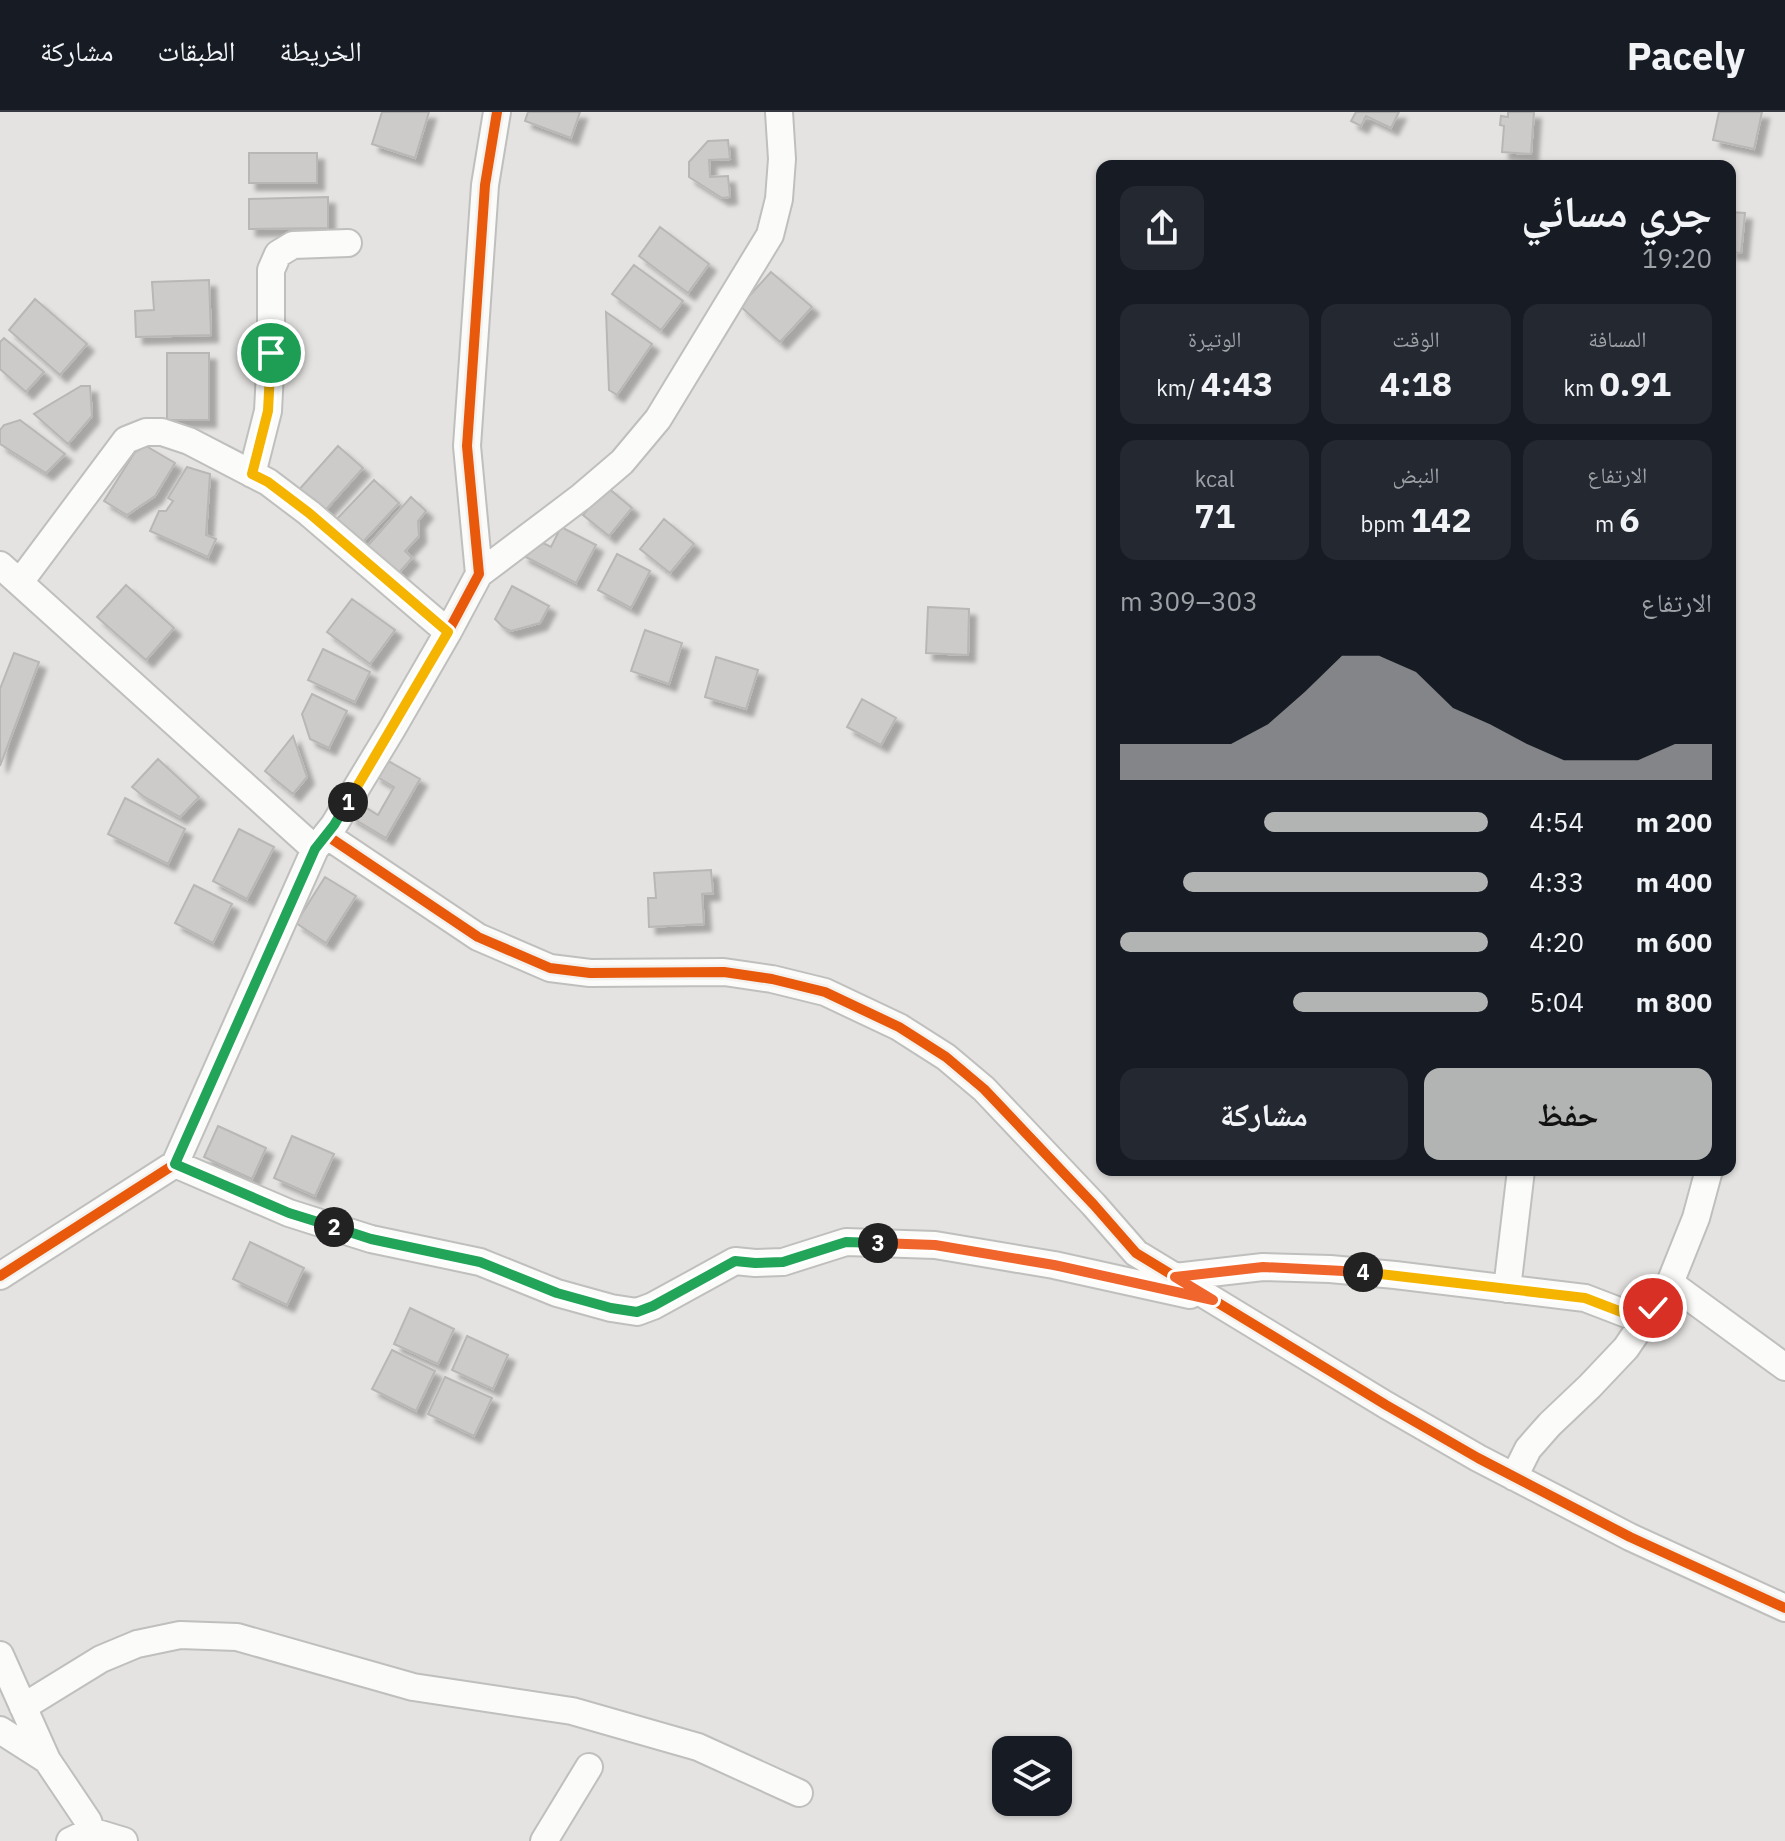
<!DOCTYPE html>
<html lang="ar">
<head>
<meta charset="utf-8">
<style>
  :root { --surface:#171b24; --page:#242831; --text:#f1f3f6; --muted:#9ea1a6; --line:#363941; --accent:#b2b3b3 }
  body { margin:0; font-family:"IBM Plex Sans","Noto Naskh Arabic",sans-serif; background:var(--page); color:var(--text); direction:rtl; height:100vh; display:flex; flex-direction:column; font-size:30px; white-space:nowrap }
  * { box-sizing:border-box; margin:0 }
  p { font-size:26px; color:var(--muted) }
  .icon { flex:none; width:44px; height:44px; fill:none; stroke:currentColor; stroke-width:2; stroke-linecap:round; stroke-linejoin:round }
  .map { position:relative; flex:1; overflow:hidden; direction:ltr }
  .details { position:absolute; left:1096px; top:48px; width:640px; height:1016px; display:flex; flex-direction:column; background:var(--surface); border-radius:16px; box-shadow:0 2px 6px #0004; direction:rtl }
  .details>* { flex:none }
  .buttons { position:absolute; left:992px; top:1624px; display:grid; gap:16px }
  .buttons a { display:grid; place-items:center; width:80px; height:80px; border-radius:16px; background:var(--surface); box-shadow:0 2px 6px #0004; font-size:40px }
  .pin { position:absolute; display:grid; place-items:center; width:68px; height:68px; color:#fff; margin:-34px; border:4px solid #fff; border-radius:50%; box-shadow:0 2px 8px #0007 }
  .km { position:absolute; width:40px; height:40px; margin:-20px; border-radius:50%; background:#222; color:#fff; font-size:22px; line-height:40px; text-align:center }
  .round { display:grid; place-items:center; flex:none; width:84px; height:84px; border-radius:16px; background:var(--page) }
  .overview { display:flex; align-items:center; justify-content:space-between; height:136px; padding:0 24px }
  h1 { font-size:44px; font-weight:700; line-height:60px }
  .stats { display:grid; grid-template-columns:repeat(3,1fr); gap:12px; height:136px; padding:8px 24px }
  .stats div { display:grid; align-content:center; border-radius:16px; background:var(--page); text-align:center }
  .stats b { font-size:34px; font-weight:700 }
  .stats small { font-size:22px; font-weight:400 }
  .stats p { font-size:22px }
  .chart { height:224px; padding:16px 24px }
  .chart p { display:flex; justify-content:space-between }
  .chart svg { width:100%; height:144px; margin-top:8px; fill:var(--accent); opacity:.7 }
  .cta { display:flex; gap:16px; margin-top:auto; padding:16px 24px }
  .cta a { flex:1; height:92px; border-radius:16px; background:var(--accent); color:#111; font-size:32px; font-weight:700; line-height:92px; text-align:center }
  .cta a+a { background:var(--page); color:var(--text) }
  ul { padding:0 24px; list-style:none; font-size:26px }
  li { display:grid; grid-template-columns:128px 96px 1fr; align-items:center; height:60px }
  li i { height:20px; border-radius:10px; background:var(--accent) }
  header { display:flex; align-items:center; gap:48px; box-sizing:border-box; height:112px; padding:0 40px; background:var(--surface); border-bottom:2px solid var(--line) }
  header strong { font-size:38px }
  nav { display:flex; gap:44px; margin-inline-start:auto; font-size:28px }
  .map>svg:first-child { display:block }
  .building { fill:#cdcbc9; stroke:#b8b7b6; stroke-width:2; filter:url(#shadow) }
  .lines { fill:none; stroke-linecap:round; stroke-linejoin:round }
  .minor-casing { stroke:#bfbfbd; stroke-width:30 }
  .minor { stroke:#fbfbfa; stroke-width:26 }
  .cycleway-casing { stroke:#f3f1ed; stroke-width:15 }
  .cycleway { stroke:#e8590c; stroke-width:10 }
  .split-1-casing { stroke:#fff; stroke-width:16 }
  .split-2-casing { stroke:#fff; stroke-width:16 }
  .split-3-casing { stroke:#fff; stroke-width:16 }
  .split-4-casing { stroke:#fff; stroke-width:16 }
  .split-5-casing { stroke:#fff; stroke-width:16 }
  .split-1 { stroke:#f5b400; stroke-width:10 }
  .split-2 { stroke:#22a559; stroke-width:10 }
  .split-3 { stroke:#22a559; stroke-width:10 }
  .split-4 { stroke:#f0652b; stroke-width:10 }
  .split-5 { stroke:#f5b400; stroke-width:10 }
</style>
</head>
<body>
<header>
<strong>Pacely</strong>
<nav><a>الخريطة</a><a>الطبقات</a><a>مشاركة</a></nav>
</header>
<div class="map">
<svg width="1785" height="1729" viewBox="0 0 1785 1729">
  <defs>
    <filter id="shadow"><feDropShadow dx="7" dy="7" stdDeviation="2" flood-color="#0004"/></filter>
  </defs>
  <rect width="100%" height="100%" fill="#e4e3e1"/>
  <path class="building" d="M382 0H429L415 46 372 32Z
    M528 0H580L571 26 525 9Z
    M1356 0H1399L1391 16 1366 4 1361 14 1351 9Z
    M1508 0H1534L1531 42 1502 40 1504 14 1500 13 1501 4 1508 5Z
    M1719 0H1762L1754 37 1713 28Z
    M728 28 730 47 709 48 710 65 728 64 730 85 722 86 689 65V50L708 29Z
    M249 41H317V71H249Z
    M328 85V116L249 117V87Z
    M1730 100 1745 101 1741 141 1730 140Z
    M660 115 709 152 688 181 639 144Z
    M634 153 683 189 661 218 612 182Z
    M771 160 812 195 780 230 740 194Z
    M209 168 211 223 136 225 135 199 154 198 152 170Z
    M35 187 87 232 60 263 9 218Z
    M606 200 652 232 617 283 609 278Z
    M4 226 44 260 26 280 0 257V230Z
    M167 241H209V308H167Z
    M81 274H90L92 304 68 332 34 302Z
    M20 308 65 342 46 361 0 332V318L4 313Z
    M146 334 175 351 155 384 127 403 104 389 135 340Z
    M338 334 363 356 322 402 297 380Z
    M187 355 210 362 206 423 216 427 208 445 150 419 159 399H166L173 389 168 386Z
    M374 368 399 391 360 433 335 409Z
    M607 375 632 396 609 424 583 403Z
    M411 385 426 399 418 409 419 424 405 439 412 446 395 465 364 438Z
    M664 407 694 432 670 461 640 437Z
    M561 415 596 433 576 471 522 443 531 425 551 435Z
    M617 442 650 459 631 496 598 478Z
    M126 473 174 516 146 548 97 505Z
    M512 474 549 494 540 511 511 519 503 515 495 507Z
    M352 487 395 518 370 552 327 520Z
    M928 495 969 497 968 543 926 541Z
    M645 518 682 531 669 572 631 559Z
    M323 537 370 560 355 590 308 568Z
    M14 541 39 550 0 654V577Z
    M716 545 758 558 746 597 705 585Z
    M312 582 347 599 329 636 310 627 302 602Z
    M862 587 896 606 881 633 847 615Z
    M293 624 307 665 293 682 265 659Z
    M383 646 420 667 386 726 349 704 357 690 378 703 394 675 374 663Z
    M158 647 199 685 180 705 143 684 132 675Z
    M125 686 185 717 168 752 108 722Z
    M239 717 274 735 247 787 213 769Z
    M711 758 713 781 702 782 704 812 649 815 648 786H656L654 761Z
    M325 765 356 784 326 831 296 811Z
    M194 773 232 792 213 831 175 811Z
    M218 1014 266 1036 252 1067 204 1045Z
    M292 1024 334 1042 315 1084 274 1066Z
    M250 1130 304 1156 287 1193 233 1167Z
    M410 1196 454 1217 438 1252 394 1232Z
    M467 1224 508 1243 493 1277 452 1258Z
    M392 1238 435 1259 416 1299 372 1277Z
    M445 1265 492 1286 474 1324 428 1302Z"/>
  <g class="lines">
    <g class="minor-casing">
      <path id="minor" d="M252 362 268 299 271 241V158L278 142 293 133 348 131
        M0 453 315 737
        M479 462 581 385 622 350 658 307 770 123 779 87 782 47 779 0
        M20 470 126 328 146 320H162L189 329 268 370 309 401 448 520
        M326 723 478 825 550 856 590 861 724 860 772 867 825 880 899 915 946 945 984 977 1094 1093 1136 1141 1386 1293 1478 1346 1630 1425 1785 1496
        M175 1052 289 1101 371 1127 480 1150 557 1181 611 1196 637 1200 653 1194 735 1149 755 1151 783 1150 846 1130 935 1133 1054 1153 1190 1183
        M0 1164 175 1052 315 737 334 713 392 617 448 520 479 462 467 334 485 73 497 0
        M1175 1165 1263 1155 1330 1157 1395 1163 1585 1186 1645 1209
        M1670 1171 1785 1255
        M1507 1177 1521 1058
        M1514 1365 1528 1337 1550 1312 1590 1274 1626 1236 1670 1171 1696 1106 1709 1058
        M0 1543 47 1648 88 1709 95 1729
        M23 1595 101 1547 137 1532 180 1523 237 1525 413 1575 572 1599 698 1635 799 1681
        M0 1618 47 1648
        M70 1729 91 1719 124 1729
        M544 1729 589 1655"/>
    </g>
    <use href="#minor" class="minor"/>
    <g class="cycleway-casing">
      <path id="cycleway" d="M326 723 478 825 550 856 590 861 724 860 772 867 825 880 899 915 946 945 984 977 1094 1093 1136 1141 1386 1293 1478 1346 1630 1425 1785 1496
        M0 1164 175 1052 315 737 334 713 392 617 448 520 479 462 467 334 485 73 497 0"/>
    </g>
    <use href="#cycleway" class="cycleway"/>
  </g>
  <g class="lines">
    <g class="split-1-casing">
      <path id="split-1" d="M271 241 268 299 252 362 268 370 309 401 448 520 348 690"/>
    </g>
    <g class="split-2-casing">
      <path id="split-2" d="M334 1115 289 1101 175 1052 315 737 334 713 348 690"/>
    </g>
    <g class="split-3-casing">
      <path id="split-3" d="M334 1115 371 1127 480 1150 557 1181 611 1196 637 1200 653 1194 735 1149 755 1151 783 1150 846 1130 878 1131"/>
    </g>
    <g class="split-4-casing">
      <path id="split-4" d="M878 1131 935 1133 1054 1153 1213 1188 1175 1165 1263 1155 1363 1160"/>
    </g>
    <g class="split-5-casing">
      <path id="split-5" d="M1363 1160 1585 1186 1645 1209 1653 1196"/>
    </g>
    <use href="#split-1" class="split-1"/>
    <use href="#split-2" class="split-2"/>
    <use href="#split-3" class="split-3"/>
    <use href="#split-4" class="split-4"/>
    <use href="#split-5" class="split-5"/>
  </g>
</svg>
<div class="buttons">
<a><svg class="icon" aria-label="layers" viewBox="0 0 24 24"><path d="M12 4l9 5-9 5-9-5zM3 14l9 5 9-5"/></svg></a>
</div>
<div class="pin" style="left:271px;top:241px;background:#1e9e55"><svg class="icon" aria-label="arrive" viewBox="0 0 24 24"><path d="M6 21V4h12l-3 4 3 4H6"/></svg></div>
<div class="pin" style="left:1653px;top:1196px;background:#d93025"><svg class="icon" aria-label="check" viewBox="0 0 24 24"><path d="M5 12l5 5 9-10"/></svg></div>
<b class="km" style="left:348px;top:690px">1</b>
<b class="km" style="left:334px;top:1115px">2</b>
<b class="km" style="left:878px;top:1131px">3</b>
<b class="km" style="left:1363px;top:1160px">4</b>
<section class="details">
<div class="overview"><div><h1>جري مسائي</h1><p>19:20</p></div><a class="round"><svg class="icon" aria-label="share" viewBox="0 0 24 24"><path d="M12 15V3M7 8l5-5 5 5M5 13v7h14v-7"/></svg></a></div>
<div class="stats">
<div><p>المسافة</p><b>0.91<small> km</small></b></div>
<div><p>الوقت</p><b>4:18</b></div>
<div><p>الوتيرة</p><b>4:43<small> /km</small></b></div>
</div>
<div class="stats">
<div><p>الارتفاع</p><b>6<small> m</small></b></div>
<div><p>النبض</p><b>142<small> bpm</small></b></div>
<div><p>kcal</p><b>71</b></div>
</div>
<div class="chart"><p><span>الارتفاع</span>303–309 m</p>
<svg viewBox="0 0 160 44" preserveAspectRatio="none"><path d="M0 44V33L10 33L20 33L30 33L40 27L50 17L60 6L70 6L80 11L90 22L100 27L110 33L120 38L130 38L140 38L150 33L160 33V44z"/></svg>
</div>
<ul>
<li><b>200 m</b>4:54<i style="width:61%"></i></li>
<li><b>400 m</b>4:33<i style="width:83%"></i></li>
<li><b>600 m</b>4:20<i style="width:100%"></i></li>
<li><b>800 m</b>5:04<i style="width:53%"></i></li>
</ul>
<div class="cta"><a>حفظ</a><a>مشاركة</a></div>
</section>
</div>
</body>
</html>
